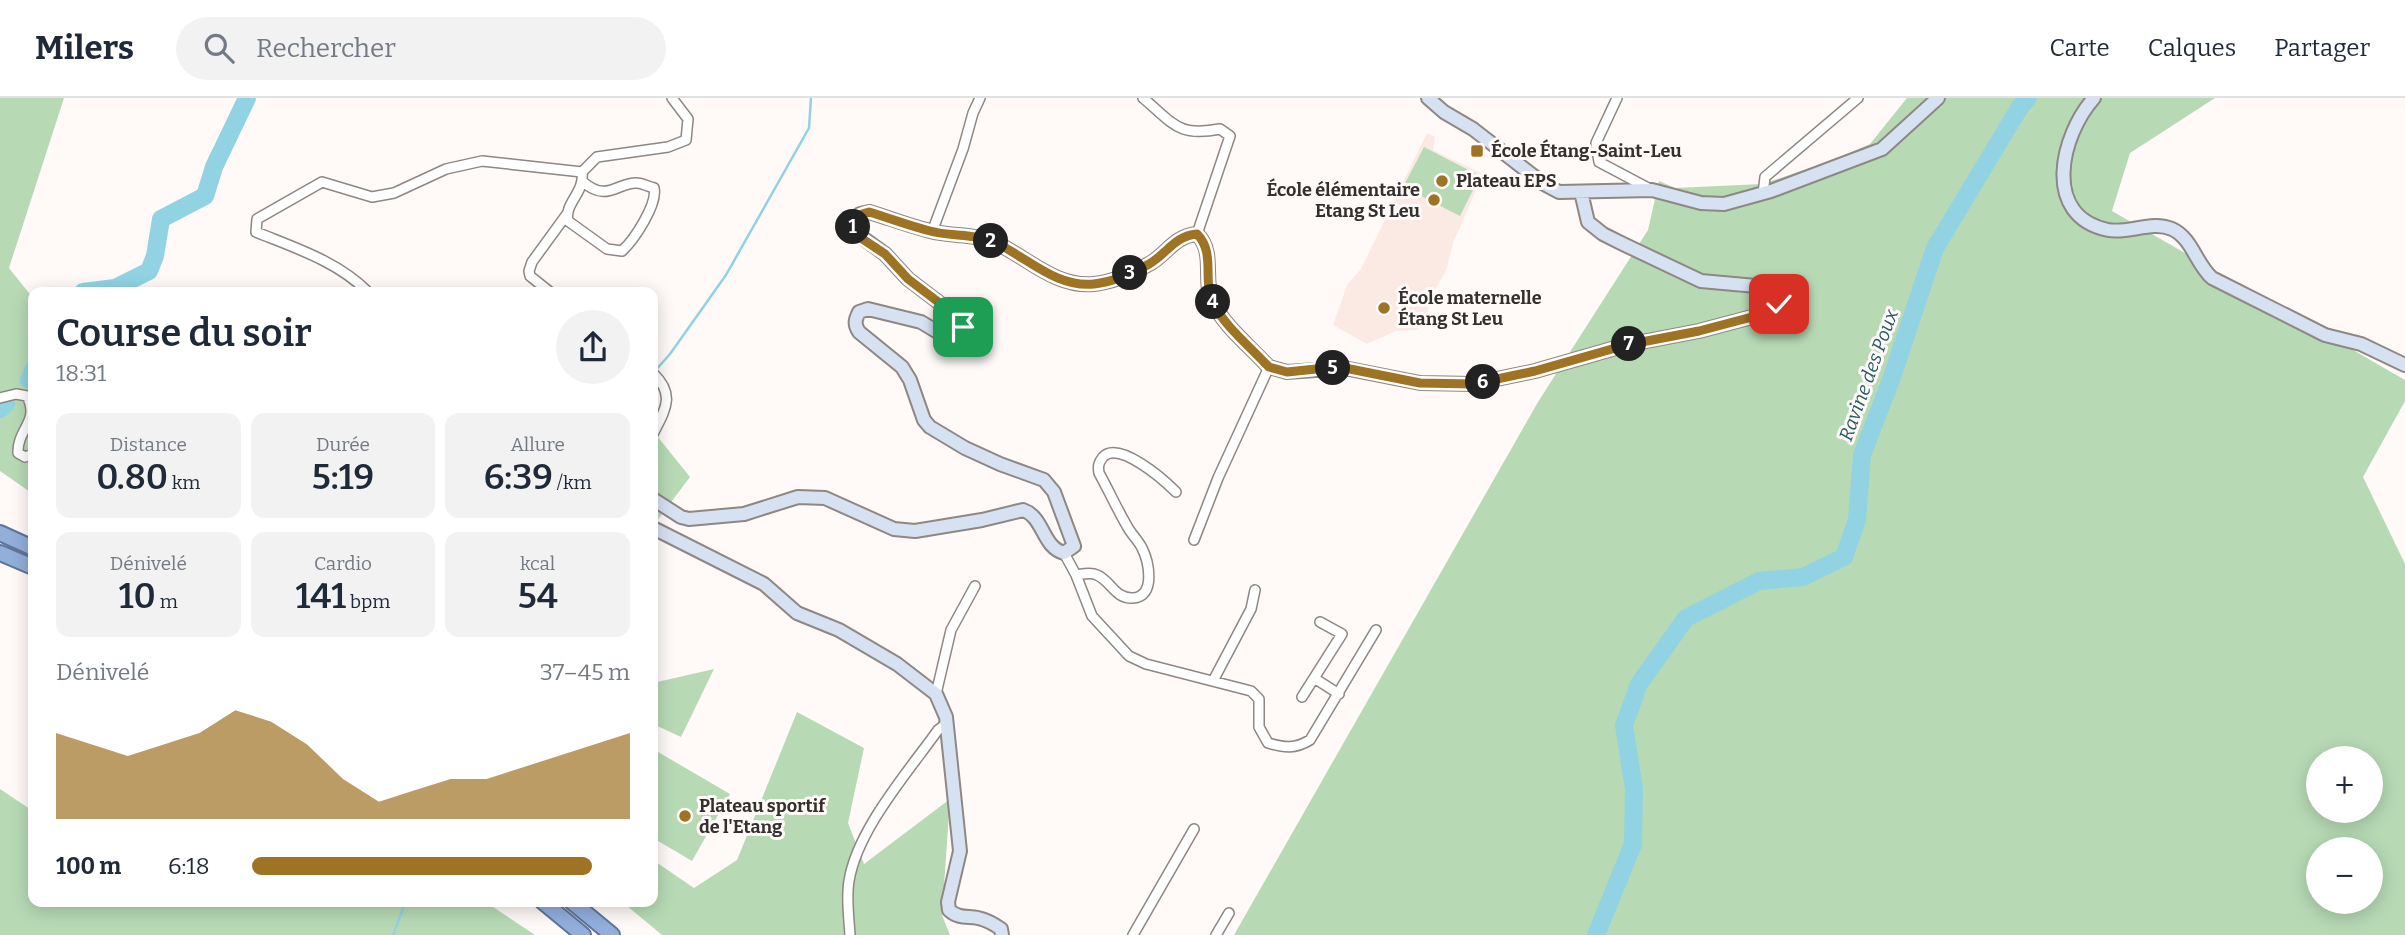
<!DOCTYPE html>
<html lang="fr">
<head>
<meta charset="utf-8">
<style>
  :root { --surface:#fff; --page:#f2f2f3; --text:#1f2937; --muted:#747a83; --line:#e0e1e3; --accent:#9e7323 }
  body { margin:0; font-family:Bitter,serif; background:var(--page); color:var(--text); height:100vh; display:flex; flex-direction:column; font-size:26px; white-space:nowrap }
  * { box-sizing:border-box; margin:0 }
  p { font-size:23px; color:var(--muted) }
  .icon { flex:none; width:38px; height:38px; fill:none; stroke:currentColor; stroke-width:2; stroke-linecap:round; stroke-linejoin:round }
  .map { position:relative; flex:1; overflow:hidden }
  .details { position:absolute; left:28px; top:189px; width:630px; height:620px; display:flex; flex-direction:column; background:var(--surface); border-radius:14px; box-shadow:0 4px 18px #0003 }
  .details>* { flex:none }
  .controls { position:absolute; left:2306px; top:648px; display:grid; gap:14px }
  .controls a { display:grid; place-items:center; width:77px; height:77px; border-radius:50%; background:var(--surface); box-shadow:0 4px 18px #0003; font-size:35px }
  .pin { position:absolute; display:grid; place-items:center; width:60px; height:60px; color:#fff; margin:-30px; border-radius:14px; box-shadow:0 4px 10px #0006 }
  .km { position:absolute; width:35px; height:35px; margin:-18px; border-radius:50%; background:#222; color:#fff; font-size:19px; line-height:35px; text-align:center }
  .round { display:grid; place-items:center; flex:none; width:74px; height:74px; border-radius:37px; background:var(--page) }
  .head { display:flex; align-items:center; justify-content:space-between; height:119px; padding:0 28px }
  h1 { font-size:38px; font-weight:600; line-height:52px }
  .metrics { display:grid; grid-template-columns:repeat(3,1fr); gap:10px; height:119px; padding:7px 28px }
  .metrics div { display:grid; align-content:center; border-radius:14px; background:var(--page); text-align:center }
  .metrics b { font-size:35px; font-weight:600 }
  .metrics small { font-size:19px; font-weight:400 }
  .metrics p { font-size:19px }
  .chart { height:196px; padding:14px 28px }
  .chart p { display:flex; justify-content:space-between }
  .chart svg { width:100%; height:126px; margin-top:7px; fill:var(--accent); opacity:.7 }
  ul { padding:0 28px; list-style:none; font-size:23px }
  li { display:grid; grid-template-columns:112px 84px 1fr; align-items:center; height:52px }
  li i { height:18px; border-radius:9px; background:var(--accent) }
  header { display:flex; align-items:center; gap:42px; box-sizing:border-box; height:98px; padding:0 35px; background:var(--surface); border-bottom:2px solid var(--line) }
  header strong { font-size:33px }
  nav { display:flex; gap:38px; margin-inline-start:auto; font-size:24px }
  .search { width:490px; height:63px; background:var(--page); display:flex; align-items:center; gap:18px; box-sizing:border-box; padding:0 24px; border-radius:38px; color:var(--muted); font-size:26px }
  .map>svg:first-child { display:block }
  .built { fill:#faeae3 }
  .green { fill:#b7dab5; fill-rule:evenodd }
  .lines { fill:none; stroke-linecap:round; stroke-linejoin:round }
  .stream { stroke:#91d3e2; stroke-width:2.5 }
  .river { stroke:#91d3e2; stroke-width:18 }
  .minor-casing { stroke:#8e8783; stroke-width:12 }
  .secondary-casing { stroke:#8e8783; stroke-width:16 }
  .trunk-casing { stroke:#5f7599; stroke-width:18 }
  .minor { stroke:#fff; stroke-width:9 }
  .secondary { stroke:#d6e1f2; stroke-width:12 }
  .trunk { stroke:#92aedb; stroke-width:14 }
  .route-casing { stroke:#fff; stroke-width:14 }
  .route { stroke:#9e7323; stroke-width:9 }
  .poi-dot { fill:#9e7323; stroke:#fffaf8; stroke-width:2.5 }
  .labels { text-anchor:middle; stroke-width:6; stroke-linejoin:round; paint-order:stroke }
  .poi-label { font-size:18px; font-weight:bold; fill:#33302e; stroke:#fffaf8; text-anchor:start }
  .water-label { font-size:19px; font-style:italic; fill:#245b66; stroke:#fffaf8 }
</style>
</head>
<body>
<header>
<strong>Milers</strong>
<div class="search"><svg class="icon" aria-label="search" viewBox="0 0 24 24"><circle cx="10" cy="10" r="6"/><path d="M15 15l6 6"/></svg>Rechercher</div>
<nav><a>Carte</a><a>Calques</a><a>Partager</a></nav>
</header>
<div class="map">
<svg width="2405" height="837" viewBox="0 0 2405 837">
  <rect width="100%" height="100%" fill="#fffaf8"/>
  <path class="built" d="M1427 35 1435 39 1433 52 1483 76 1453 145 1447 170 1430 202 1427 218 1417 232 1396 233 1367 246 1333 227 1347 187 1361 171Z"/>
  <path class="green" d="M0 0H64L9 170 33 200V396L0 373Z
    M1907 0H2215L2130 55 2112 113 2405 282V303L2363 379 2405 466V837H1234L1538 304 1648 132 1659 83 1675 90 1762 86 1831 63 1870 46ZM2319 660H2371V712H2319ZM2319 751H2371V803H2319Z
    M1424 49 1480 78 1460 118 1403 89Z
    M653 333 690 379 653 428Z
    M714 571 681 639 653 626V585Z
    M797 614 864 650 848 725 864 766 950 701 942 817 950 837H662L621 803H653V762L694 790 737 762Z
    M653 651 730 696 692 763 653 740Z
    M0 691 33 713V803H484L535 837H0Z"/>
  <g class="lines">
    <path class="stream" d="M655 273 670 256 726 177 809 30 811 0
      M393 837 406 803"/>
    <path class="river" d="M83 194 115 190 149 173 155 158 161 121 205 98 214 69 247 0
      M29 282 33 272
      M0 311 6 306
      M1596 837 1633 746 1634 691 1624 627 1639 586 1686 520 1759 483 1803 479 1844 459 1857 422 1862 357 1891 282 1935 150 2020 9 2028 0"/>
    <g class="minor-casing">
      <path id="minor" d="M1143 0C1174 26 1178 39 1220 31L1230 38 1197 136
        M1617 0 1596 45 1599 64 1650 91
        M582 74C585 95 564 105 568 123L607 151 622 153C634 142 658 106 654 90 649 89 642 85 637 85 617 84 608 105 583 84
        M1763 96 1765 79 1858 0
        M932 134 963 51 973 15 980 0
        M368 194C337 163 295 150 256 134L257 121 322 84 372 99 394 95 446 71 482 63 582 74 597 59 668 49 686 42 688 21 672 0
        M550 194 530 178 529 173 532 164 567 116
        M653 275C676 297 665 312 653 336
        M0 300 16 296 27 298C40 324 17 331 18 355L25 359 33 356
        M1194 442 1218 380 1269 269
        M1064 455 1076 477 1092 518 1129 558 1146 566 1251 593 1259 601V629L1268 645C1285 650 1295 651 1310 642L1376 532
        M1076 477C1083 476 1091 474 1097 477 1111 483 1115 501 1133 500 1156 499 1149 464 1142 450 1138 442 1131 436 1127 428 1117 411 1109 393 1099 375 1098 369 1098 365 1103 359 1119 342 1164 382 1176 394
        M1314 580 1339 596
        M1213 583 1251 511 1255 492
        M936 596 951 532 975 488
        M1302 599 1342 536 1320 524
        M850 837C849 820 846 800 849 783 857 732 908 674 938 632L947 625
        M1133 837 1194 731
        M1216 837 1229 815"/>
    </g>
    <g class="secondary-casing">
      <path id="secondary" d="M1428 0 1444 14 1473 31 1544 86 1559 94 1652 92 1701 105 1724 106 1771 93 1882 51 1938 0
        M2094 0C2061 37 2041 118 2108 132 2129 136 2152 122 2172 131 2192 140 2196 166 2212 180L2325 237 2361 246 2405 267
        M653 401 681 419 689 421 744 416 798 399 825 400 894 431 915 433 982 422 1023 412C1044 419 1042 449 1064 455L1074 448 1054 394 1044 382 1000 366 965 350 930 329 924 322 910 282 902 269 859 234C854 226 855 222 859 214L868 211 921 224 956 245 964 237 958 219 908 181 885 156 856 135 852 127 854 121 860 116 869 114C889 120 910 128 930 133 952 139 977 135 998 146 1029 161 1057 190 1094 186 1112 184 1133 175 1149 166 1167 156 1174 138 1197 136 1216 155 1202 182 1213 205 1224 227 1247 246 1264 264L1269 269 1287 274 1344 270 1420 285 1473 286 1535 273 1626 247 1699 233 1767 215C1782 208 1781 196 1767 189L1701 183 1623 146 1603 136 1588 124 1581 94
        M653 430 764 486 797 515 839 532 897 566 936 596 946 619 960 753 948 804 949 812C959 821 967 818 978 820 987 822 994 826 1001 831L1002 837"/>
    </g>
    <g class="trunk-casing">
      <path id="trunk" d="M0 435 33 450
        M0 455 33 469
        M542 803 583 837
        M571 803 612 837"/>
    </g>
    <use href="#minor" class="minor"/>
    <use href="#secondary" class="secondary"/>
    <use href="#trunk" class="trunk"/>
  </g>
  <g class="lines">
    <g class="route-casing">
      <path id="route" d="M963 229 958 219 908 181 885 156 861 140 852 127C855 118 861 116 869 114 889 120 910 128 930 133 952 139 977 135 998 146 1029 161 1057 190 1094 186 1112 184 1133 175 1149 166 1167 156 1174 138 1197 136 1216 155 1202 182 1213 205 1224 227 1247 246 1264 264L1269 269 1287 274 1326 270H1345L1420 285 1473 286 1535 273 1626 247 1699 233 1767 215 1779 206"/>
    </g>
    <use href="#route" class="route"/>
  </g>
  <g class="poi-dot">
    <rect x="1470" y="46" width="14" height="14" rx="3.5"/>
    <circle cx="1442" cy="83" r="7"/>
    <circle cx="1434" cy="102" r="7"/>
    <circle cx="1384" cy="210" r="7"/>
    <circle cx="685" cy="718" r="7"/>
  </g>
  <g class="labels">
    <g class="poi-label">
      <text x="1491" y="59">École Étang-Saint-Leu</text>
      <text x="1456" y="89">Plateau EPS</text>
      <text x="1420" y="98" text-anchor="end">École élémentaire<tspan x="1420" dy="21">Etang St Leu</tspan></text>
      <text x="1398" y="206">École maternelle<tspan x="1398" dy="21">Étang St Leu</tspan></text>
      <text x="699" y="714">Plateau sportif<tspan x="699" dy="21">de l'Etang</tspan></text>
    </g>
    <g class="water-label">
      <text transform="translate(1868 277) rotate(-70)" y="7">Ravine des Poux</text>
    </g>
  </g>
</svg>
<div class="controls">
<a>+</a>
<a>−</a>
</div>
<div class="pin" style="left:963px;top:229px;background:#1e9e55"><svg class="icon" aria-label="arrive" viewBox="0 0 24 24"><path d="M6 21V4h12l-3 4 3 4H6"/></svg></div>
<div class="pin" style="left:1779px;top:206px;background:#d93025"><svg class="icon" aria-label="check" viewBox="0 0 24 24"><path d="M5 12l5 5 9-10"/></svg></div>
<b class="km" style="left:853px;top:129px">1</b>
<b class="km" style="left:991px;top:143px">2</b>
<b class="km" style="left:1130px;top:175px">3</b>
<b class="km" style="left:1213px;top:204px">4</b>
<b class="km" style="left:1333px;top:270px">5</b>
<b class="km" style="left:1483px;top:284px">6</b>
<b class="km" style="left:1629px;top:246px">7</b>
<section class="details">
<div class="head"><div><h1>Course du soir</h1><p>18:31</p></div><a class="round"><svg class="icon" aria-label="share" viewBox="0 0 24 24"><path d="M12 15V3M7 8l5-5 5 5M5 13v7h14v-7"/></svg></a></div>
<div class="metrics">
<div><p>Distance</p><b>0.80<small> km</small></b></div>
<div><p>Durée</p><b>5:19</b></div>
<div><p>Allure</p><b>6:39<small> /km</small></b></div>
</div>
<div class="metrics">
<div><p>Dénivelé</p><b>10<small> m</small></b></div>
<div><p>Cardio</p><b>141<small> bpm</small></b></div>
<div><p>kcal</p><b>54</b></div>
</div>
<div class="chart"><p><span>Dénivelé</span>37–45 m</p>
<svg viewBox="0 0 160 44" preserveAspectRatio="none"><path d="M0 44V14L10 18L20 22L30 18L40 14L50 6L60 10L70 18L80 30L90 38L100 34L110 30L120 30L130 26L140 22L150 18L160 14V44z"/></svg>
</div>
<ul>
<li><b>100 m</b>6:18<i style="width:90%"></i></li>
</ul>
</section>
</div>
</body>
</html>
